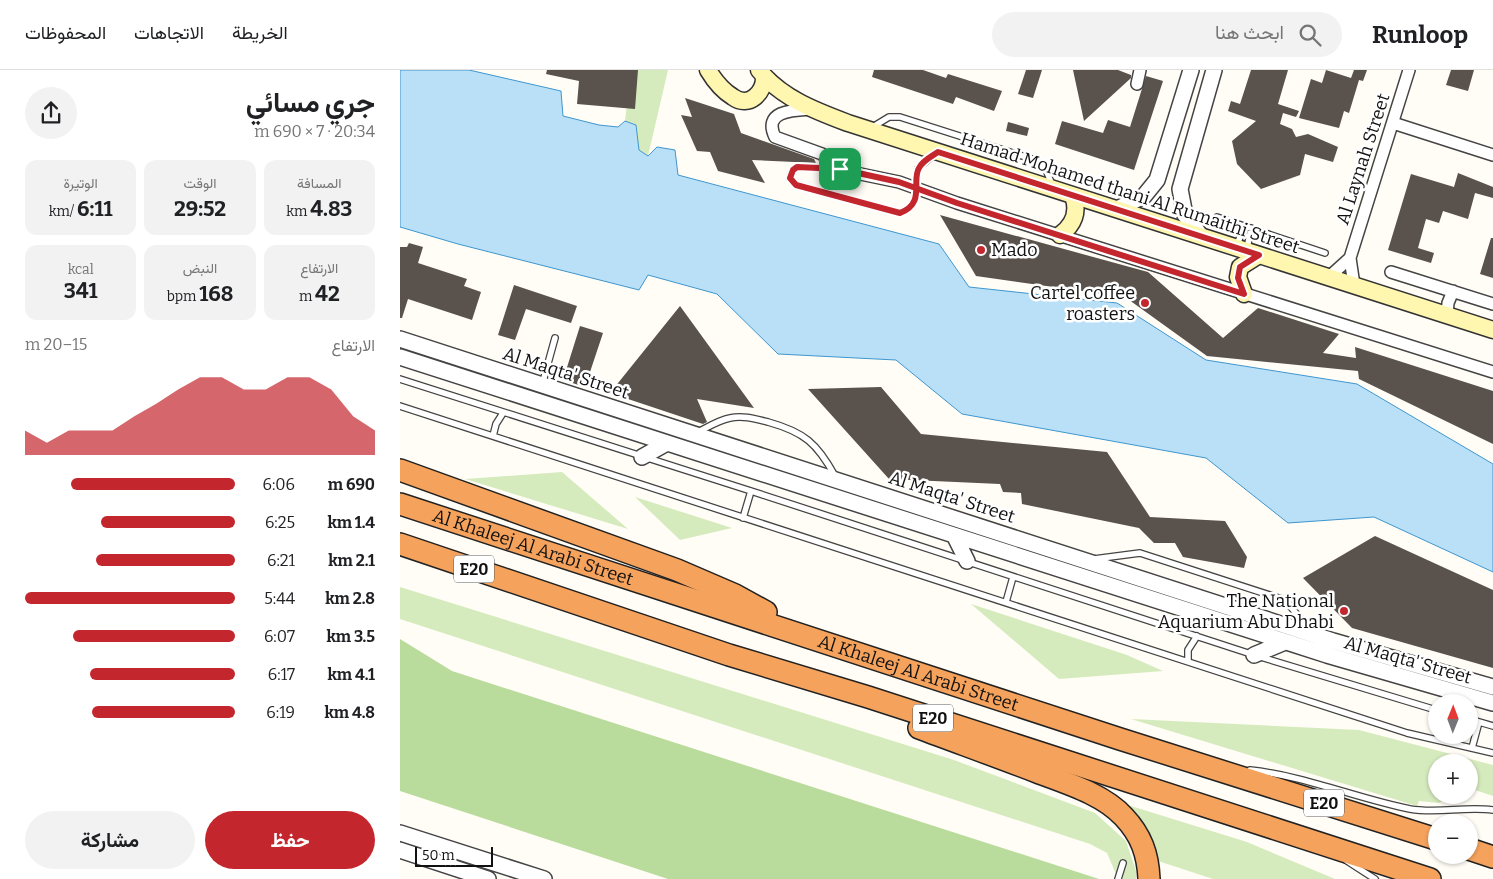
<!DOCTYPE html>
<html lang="ar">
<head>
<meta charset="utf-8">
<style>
  :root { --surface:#fff; --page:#f2f2f2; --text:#202124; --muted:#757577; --line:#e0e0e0; --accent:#c4262e }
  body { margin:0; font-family:Bitter,Vazirmatn,serif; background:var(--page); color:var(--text); direction:rtl; height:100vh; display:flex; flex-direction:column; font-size:19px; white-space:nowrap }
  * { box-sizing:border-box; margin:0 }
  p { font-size:16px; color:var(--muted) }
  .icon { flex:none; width:28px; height:28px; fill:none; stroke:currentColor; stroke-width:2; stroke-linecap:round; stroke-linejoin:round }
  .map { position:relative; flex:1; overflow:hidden; direction:ltr }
  .sheet { display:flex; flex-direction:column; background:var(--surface); width:400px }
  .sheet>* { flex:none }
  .needle { width:32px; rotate:1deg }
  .controls { position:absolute; left:1028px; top:624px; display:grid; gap:10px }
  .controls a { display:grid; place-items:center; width:50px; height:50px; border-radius:50%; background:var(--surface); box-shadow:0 1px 4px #0004; font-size:25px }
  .scale { position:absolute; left:15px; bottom:12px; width:78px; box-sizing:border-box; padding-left:5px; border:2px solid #111; border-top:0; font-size:14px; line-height:18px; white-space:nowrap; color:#111; -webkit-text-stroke:4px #fff; paint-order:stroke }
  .pin { position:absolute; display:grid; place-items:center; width:42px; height:42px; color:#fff; margin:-21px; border-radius:10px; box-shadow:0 2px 8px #0006 }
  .round { display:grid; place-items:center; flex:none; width:52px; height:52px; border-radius:26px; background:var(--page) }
  .overview { display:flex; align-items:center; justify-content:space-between; height:85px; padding:0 25px }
  h1 { font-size:28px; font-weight:700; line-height:38px }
  .stats { display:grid; grid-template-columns:repeat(3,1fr); gap:8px; height:85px; padding:5px 25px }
  .stats div { display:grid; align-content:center; border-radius:12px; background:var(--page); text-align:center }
  .stats b { font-size:21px; font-weight:700 }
  .stats small { font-size:14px; font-weight:400 }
  .stats p { font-size:14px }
  .chart { height:140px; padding:10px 25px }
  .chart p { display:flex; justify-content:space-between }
  .chart svg { width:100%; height:90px; margin-top:5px; fill:var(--accent); opacity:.7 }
  .button { display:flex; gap:10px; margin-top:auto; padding:10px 25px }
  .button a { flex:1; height:58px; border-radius:30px; background:var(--accent); color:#fff; font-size:20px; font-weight:700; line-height:58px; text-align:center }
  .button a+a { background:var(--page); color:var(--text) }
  ul { padding:0 25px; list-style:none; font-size:16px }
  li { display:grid; grid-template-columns:80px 60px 1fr; align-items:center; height:38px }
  li i { height:12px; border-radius:6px; background:var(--accent) }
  header { display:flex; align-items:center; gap:30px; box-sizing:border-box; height:70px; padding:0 25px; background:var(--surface); border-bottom:1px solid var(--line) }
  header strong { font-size:24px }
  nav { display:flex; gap:28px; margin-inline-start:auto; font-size:18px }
  .search { width:350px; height:45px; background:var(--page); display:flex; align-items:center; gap:12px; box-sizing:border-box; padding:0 18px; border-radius:28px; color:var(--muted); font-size:19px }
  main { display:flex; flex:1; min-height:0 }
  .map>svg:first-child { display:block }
  .green { fill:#d5ebbd }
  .forest { fill:#b9dc9c }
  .water { fill:#b9e0f7; stroke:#3f96cf }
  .building { fill:#5a524d }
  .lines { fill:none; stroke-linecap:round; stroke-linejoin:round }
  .service-casing { stroke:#444; stroke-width:8 }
  .minor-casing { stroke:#444; stroke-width:14 }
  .tertiary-casing { stroke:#444; stroke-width:18 }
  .secondary-casing { stroke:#333; stroke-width:19 }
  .motorway-casing { stroke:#222; stroke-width:24 }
  .service { stroke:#fff; stroke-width:5.5 }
  .minor { stroke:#fff; stroke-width:11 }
  .tertiary { stroke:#fff; stroke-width:15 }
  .secondary { stroke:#fff6b0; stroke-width:16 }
  .motorway { stroke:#f5a25d; stroke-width:21 }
  .route-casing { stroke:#fff; stroke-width:10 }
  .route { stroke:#c4262e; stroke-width:6 }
  .poi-dot { fill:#c4262e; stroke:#fff; stroke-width:2 }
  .labels { text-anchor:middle; stroke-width:5; stroke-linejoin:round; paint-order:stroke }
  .shield { fill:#fff; stroke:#585858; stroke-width:1 }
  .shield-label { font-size:16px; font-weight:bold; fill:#111 }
  .street-label { font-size:18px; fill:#111; stroke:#fff }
  .poi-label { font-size:18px; fill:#111; stroke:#fff; text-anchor:end }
</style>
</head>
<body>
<header>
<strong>Runloop</strong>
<div class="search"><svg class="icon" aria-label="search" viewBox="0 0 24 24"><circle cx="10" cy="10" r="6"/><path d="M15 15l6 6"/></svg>ابحث هنا</div>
<nav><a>الخريطة</a><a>الاتجاهات</a><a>المحفوظات</a></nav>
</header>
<main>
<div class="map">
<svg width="1093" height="809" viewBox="0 0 1093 809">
  <rect width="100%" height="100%" fill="#fffdf5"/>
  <path class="green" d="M231 0H268L248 86 238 80 236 55 225 51Z
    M162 402 228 459 65 409Z
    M235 427 332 458 280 470Z
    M0 517 554 690 695 743 726 771 736 801V809H718L707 783 690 774 0 549Z
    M571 534 727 585 763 601 659 609Z
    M731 649 959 660 1093 695V726L1069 718V692H1036V725H1054L1039 733 1019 731 1017 736Z
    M702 727 847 772 935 809H813L752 789Z"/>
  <path class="forest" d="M0 569 52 601 699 809H268L0 721Z"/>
  <path class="water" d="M0 0H69L161 21 163 46 199 55 218 57 225 51 236 55 239 80 248 86 257 77 275 80 278 105 539 174 569 217 717 233 806 290 957 314 1093 394V502L974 447 888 453 806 388 562 344 496 290 378 284 317 224 248 205 239 220 58 174 0 157Z"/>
  <path class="building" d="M147 0H238L235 39 177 34 179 11 146 4Z
    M474 0H523L546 8 548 4 602 21 594 41 556 27 553 34 472 7Z
    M626 0H642L633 28 618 24Z
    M673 0H718L731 5V8L684 51Z
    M851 0H888L878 34 899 41 896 47 883 43 880 54 892 59 896 67 908 64 938 77 933 92 905 84 900 105 861 119 837 94 832 71 856 51 828 41 831 31 840 34Z
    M926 0 951 8 954 0H967L963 11 959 10 949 43 944 41 939 58 899 48 911 9 922 13Z
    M1051 0H1074L1068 21 1046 15Z
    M746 6 763 11 734 100 655 74 662 51 703 63 708 50 730 57Z
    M285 28 334 44 341 63 414 89 416 93 352 90 365 113 318 101 310 82 297 81 281 45 292 47Z
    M608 52 629 58 627 66 606 61Z
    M1058 103 1093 117V128L1075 123 1068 149 1043 141 1039 153 1026 149 1018 178 1034 183 1031 193 988 180 1011 104 1054 117Z
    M540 145 748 202 823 268 858 238 939 264 923 283 956 288 955 277 1093 321V374L959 309 958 301 807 286 725 227 576 206Z
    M1091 168H1093V208L1080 204Z
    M9 173 23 177 18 193 67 209 64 216 81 222 72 250 8 229 2 248H0V177H7Z
    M114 215 177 236 171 253 126 239 115 270 98 265Z
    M280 236 354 338 297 329 307 352 303 354 210 323Z
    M180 256 203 263 185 317 163 310Z
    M481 317 521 364 707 382 750 447 825 451 847 487 844 498 783 487 775 473H754L739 458 622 434 621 423 603 422 600 414 489 409 408 319Z
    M975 466 1093 520V598L952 558 903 508Z"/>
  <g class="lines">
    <g class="service-casing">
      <path id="service" d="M471 58 489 47H500L638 91 645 97 652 115
        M436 99 397 97 391 103 390 108 396 115 500 143C524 133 513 115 518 98L534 85
        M817 147 925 183
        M837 175 844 156
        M847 179 851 158
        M0 309 351 421 854 585 1036 640
        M142 315 155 268
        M0 336 1007 663 1093 683
        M298 362C308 357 319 350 330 348 343 345 356 349 368 352 404 362 417 373 435 406
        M93 366 96 354 103 343
        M343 448 351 421
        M694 489 740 483 885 530 910 560
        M606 532 613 507
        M788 591V580L797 566
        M1069 649 1093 656
        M1072 678 1079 652
        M850 700C905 706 956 728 1010 739 1038 744 1065 736 1093 740
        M947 791 975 809
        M718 809 723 793"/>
    </g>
    <g class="minor-casing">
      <path id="minor" d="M737 14 740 0
        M411 39C395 40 362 40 375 67L422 84 435 96 446 101 499 112 557 133 1093 302
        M993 53 1093 85
        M991 202 1093 234
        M929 207 950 188
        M954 215 950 188 1009 0
        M1047 245 1048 233 1053 221"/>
    </g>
    <g class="tertiary-casing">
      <path id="tertiary" d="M717 139 744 126 757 110 791 0
        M801 166 785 145 780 119 814 0
        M0 269 933 571 1093 617
        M0 287 927 585 1093 633
        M242 387 267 373
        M554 465 567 491
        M854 585 885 572
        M0 763 144 809
        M0 780 88 809"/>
    </g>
    <g class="secondary-casing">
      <path id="secondary" d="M308 0C314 10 323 21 333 27 349 39 365 22 364 6
        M359 0C381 28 416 41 448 53L1093 260
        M660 165C674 155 679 142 673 126
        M844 224 838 207 840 197 859 185"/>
    </g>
    <g class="motorway-casing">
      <g id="motorway">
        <path d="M0 400 277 500 335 525 366 542"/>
        <path id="s1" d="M0 434 720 669 1036 769"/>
        <path d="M0 474 329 585 468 627 1030 809"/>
        <path d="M519 658C559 673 598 687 637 702 666 713 703 724 724 747 741 765 748 784 749 809"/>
        <path d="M1069 779 1093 787"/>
      </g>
    </g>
    <use href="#service" class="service"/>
    <use href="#minor" class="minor"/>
    <use href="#tertiary" class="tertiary"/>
    <use href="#secondary" class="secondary"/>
    <use href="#motorway" class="motorway"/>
  </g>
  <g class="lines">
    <g class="route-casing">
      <path id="route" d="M440 99 397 97 393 100 390 108 396 115 500 143C526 133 511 111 519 98 523 90 531 87 538 82L859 185 840 197 838 208 844 224 557 133 499 112 440 99"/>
    </g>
    <use href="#route" class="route"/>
  </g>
  <g class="poi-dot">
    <circle cx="581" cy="180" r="5"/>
    <circle cx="745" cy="233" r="5"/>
    <circle cx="944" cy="541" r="5"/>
  </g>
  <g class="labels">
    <g class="shield">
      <rect x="54" y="485.5" width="40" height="27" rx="4"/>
      <rect x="513" y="634.5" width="40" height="27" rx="4"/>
      <rect x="904" y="719.5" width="40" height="27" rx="4"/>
    </g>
    <g class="shield-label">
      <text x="74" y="505">E20</text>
      <text x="533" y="654">E20</text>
      <text x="924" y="739">E20</text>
    </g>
    <g class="street-label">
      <text transform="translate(963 89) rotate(-72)" y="6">Al Laynah Street</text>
      <text transform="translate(730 123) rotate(18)" y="6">Hamad Mohamed thani Al Rumaithi Street</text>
      <text transform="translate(166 303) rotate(18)" y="6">Al Maqta' Street</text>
      <text transform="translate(552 427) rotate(18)" y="6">Al Maqta' Street</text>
      <text dy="6" stroke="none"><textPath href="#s1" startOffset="140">Al Khaleej Al Arabi Street</textPath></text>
      <text transform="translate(1008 590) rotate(16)" y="6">Al Maqta' Street</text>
      <text dy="6" stroke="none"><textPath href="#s1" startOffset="545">Al Khaleej Al Arabi Street</textPath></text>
    </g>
    <g class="poi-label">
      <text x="591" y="186" text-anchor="start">Mado</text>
      <text x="735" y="229">Cartel coffee<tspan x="735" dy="21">roasters</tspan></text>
      <text x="934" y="537">The National<tspan x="934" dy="21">Aquarium Abu Dhabi</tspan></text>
    </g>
  </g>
</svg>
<div class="controls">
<a><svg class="needle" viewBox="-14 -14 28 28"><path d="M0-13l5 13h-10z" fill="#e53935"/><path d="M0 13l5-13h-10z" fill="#757577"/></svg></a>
<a>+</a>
<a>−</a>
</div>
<div class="scale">50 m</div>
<div class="pin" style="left:440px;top:99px;background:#1e9e55"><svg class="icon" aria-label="arrive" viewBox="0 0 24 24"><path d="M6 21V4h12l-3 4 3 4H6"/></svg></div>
</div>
<section class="sheet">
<div class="overview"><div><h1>جري مسائي</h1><p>20:34 · 7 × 690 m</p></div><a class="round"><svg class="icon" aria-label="share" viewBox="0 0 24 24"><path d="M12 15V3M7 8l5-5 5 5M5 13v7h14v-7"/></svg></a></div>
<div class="stats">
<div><p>المسافة</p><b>4.83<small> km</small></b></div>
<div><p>الوقت</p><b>29:52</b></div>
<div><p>الوتيرة</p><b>6:11<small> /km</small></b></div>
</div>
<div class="stats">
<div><p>الارتفاع</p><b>42<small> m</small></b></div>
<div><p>النبض</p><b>168<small> bpm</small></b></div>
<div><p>kcal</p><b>341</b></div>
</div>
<div class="chart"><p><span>الارتفاع</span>15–20 m</p>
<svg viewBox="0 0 160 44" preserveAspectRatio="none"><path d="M0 44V32L10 38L20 32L30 32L40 32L50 25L60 19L70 12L80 6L90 6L100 12L110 12L120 6L130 6L140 12L150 25L160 32V44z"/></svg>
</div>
<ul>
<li><b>690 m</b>6:06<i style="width:78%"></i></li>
<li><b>1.4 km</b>6:25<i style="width:64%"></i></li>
<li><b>2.1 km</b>6:21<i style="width:66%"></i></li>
<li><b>2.8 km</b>5:44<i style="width:100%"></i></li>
<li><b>3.5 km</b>6:07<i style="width:77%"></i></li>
<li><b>4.1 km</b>6:17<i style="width:69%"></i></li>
<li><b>4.8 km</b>6:19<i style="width:68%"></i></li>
</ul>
<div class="button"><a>حفظ</a><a>مشاركة</a></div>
</section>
</main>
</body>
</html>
